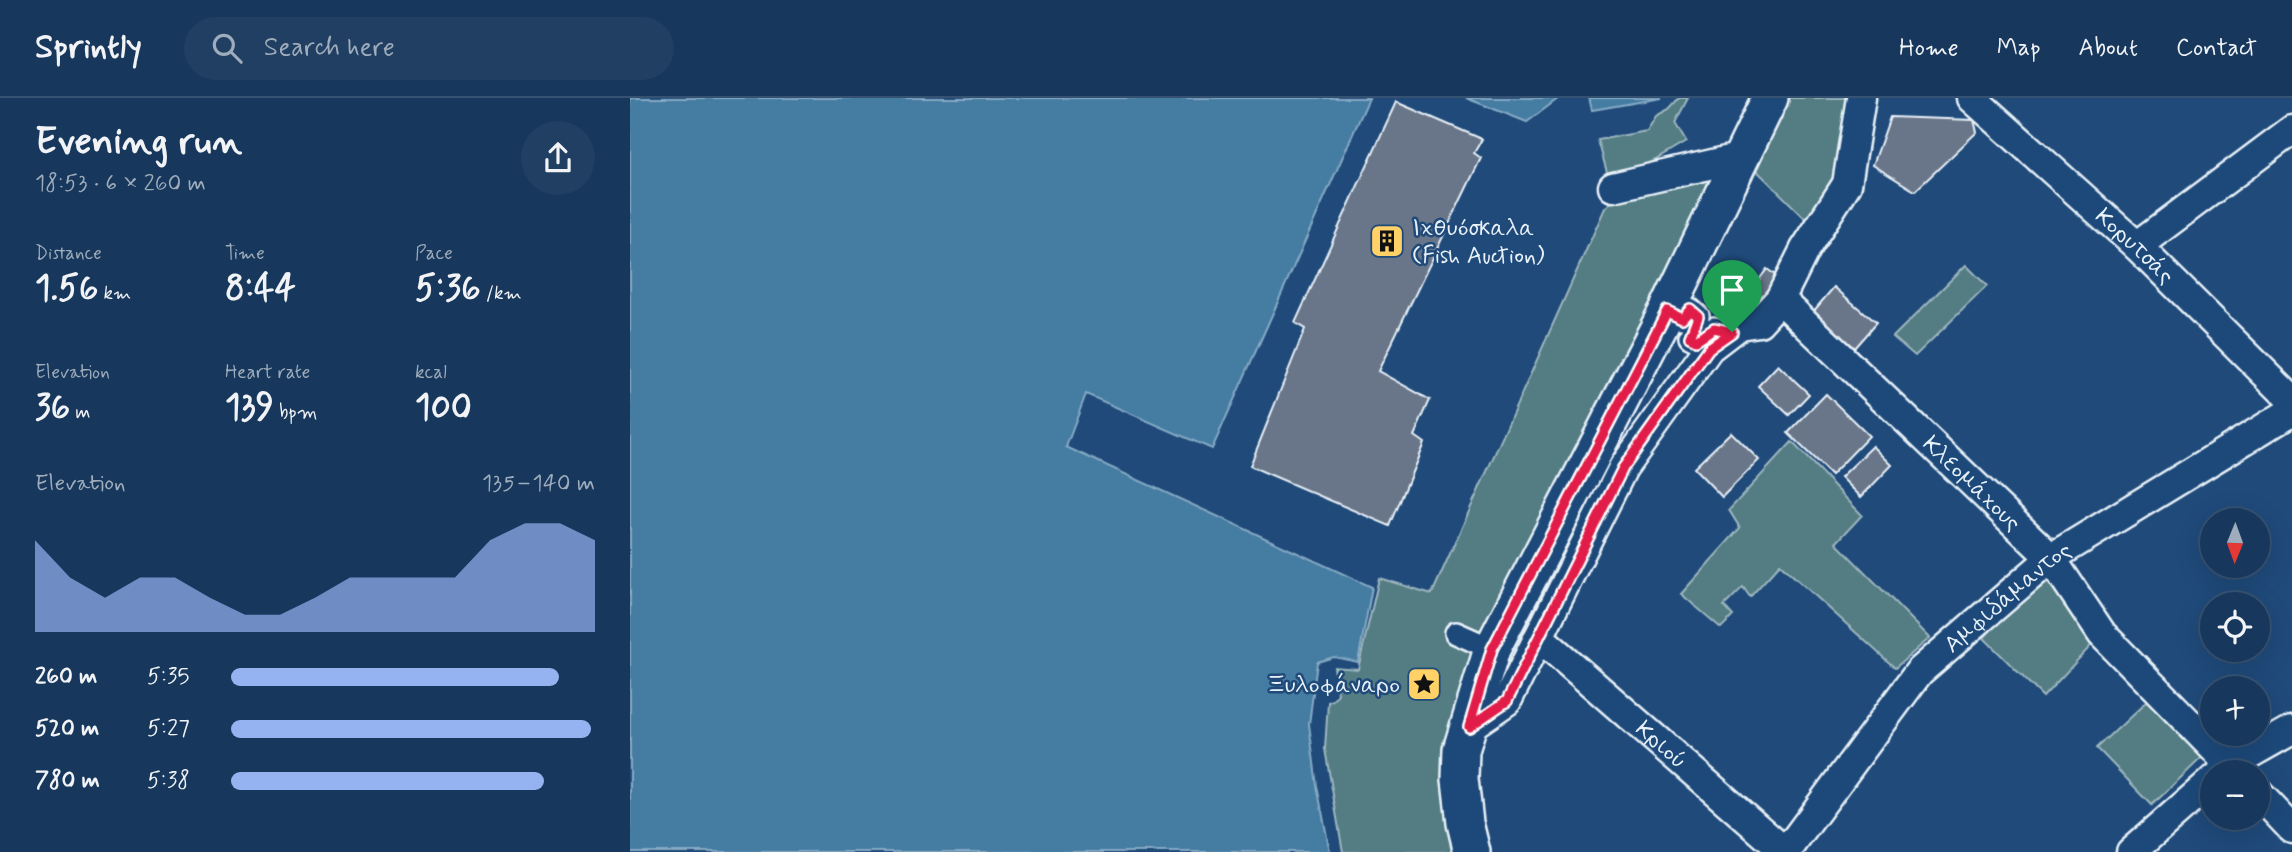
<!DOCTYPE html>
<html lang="en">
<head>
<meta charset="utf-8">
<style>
  :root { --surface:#17385c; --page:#203f62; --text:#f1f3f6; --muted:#9eacbb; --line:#365272; --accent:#95b2f1 }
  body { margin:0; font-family:Mynerve,sans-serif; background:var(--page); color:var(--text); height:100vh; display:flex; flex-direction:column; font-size:26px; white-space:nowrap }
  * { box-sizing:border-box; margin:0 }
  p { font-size:23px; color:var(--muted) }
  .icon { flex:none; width:38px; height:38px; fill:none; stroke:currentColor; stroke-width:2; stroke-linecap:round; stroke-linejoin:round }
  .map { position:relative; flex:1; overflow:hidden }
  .panel { display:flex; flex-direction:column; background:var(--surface); width:630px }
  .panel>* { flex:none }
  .needle { width:46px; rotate:181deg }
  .buttons { position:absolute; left:1570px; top:410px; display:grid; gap:14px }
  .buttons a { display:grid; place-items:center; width:70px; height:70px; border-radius:50%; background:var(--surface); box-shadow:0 7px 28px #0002,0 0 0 2px var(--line); font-size:35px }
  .pin { position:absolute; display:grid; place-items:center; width:60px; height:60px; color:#fff; margin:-72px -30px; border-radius:50% 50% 50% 0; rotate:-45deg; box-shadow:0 0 7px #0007 }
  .pin .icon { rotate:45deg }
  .round { display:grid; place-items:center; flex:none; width:74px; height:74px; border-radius:37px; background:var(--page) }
  .summary { display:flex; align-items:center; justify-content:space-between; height:119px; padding:0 35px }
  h1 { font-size:38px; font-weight:700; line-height:52px }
  .stats { display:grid; grid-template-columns:repeat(3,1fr); gap:10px; height:119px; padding:7px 35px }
  .stats div { display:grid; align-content:center }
  .stats b { font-size:35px; font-weight:700 }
  .stats small { font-size:19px; font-weight:400 }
  .stats p { font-size:19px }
  .chart { height:196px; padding:14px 35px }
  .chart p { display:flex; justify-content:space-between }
  .chart svg { width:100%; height:126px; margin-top:7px; fill:var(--accent); opacity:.7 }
  ul { padding:0 35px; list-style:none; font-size:23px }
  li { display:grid; grid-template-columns:112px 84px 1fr; align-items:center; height:52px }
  li i { height:18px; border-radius:9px; background:var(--accent) }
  header { display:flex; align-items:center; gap:42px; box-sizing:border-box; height:98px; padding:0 35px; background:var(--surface); border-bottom:2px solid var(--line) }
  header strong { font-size:33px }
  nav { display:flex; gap:38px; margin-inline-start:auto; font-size:24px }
  .search { width:490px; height:63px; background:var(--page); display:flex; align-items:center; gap:18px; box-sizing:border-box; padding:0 24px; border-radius:38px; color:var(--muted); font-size:26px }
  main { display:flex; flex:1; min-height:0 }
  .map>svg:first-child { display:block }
  .green { fill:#537c83; stroke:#9eb6be; stroke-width:2 }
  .water { fill:#457ba2; stroke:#86aac4; stroke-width:2 }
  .building { fill:#697588; stroke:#e8f1f8; stroke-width:2 }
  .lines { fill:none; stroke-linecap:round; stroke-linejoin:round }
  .pedestrian-casing { stroke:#e8f1f8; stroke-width:26 }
  .minor-casing { stroke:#e8f1f8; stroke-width:33 }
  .tertiary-casing { stroke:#e8f1f8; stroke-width:40 }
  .pedestrian { stroke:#1f4a7a; stroke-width:21 }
  .minor { stroke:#1f4a7a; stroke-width:28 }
  .tertiary { stroke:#1f4a7a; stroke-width:35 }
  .route-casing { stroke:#fff; stroke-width:14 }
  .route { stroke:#e11d48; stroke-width:9 }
  .labels { text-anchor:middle; stroke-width:5; stroke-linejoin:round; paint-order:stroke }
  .poi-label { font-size:24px; fill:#e8f1f8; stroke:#1f4a7a; text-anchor:start }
  .street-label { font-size:24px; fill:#e8f1f8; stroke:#1f4a7a }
</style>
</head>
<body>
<header>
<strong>Sprintly</strong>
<div class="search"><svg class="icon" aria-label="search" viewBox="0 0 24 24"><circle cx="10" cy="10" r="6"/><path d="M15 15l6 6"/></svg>Search here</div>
<nav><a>Home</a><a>Map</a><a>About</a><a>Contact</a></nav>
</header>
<main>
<section class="panel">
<div class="summary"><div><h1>Evening run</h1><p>18:53 · 6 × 260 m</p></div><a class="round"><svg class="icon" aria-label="share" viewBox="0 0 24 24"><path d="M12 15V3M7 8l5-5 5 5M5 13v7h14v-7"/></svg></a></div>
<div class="stats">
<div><p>Distance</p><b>1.56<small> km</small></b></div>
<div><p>Time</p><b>8:44</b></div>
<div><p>Pace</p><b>5:36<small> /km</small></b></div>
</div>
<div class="stats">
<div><p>Elevation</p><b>36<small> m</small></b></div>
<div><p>Heart rate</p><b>139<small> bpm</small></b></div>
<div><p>kcal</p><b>100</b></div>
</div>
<div class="chart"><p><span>Elevation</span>135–140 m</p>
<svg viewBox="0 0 160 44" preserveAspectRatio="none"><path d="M0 44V12L10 25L20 32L30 25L40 25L50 32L60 38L70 38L80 32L90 25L100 25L110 25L120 25L130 12L140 6L150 6L160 12V44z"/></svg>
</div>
<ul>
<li><b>260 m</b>5:35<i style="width:90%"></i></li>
<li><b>520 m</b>5:27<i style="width:99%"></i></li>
<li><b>780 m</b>5:38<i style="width:86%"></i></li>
</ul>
</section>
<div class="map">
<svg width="1662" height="754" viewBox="0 0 1662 754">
  <rect width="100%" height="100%" fill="#1f4a7a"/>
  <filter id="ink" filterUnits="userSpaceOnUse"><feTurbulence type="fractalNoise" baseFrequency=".0143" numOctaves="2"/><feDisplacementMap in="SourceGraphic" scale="14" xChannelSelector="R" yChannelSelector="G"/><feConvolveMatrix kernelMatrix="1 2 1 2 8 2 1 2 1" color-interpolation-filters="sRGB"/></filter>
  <g filter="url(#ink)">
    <path class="green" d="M1049 0H1058L1045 25 1056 44 1017 67 978 78 968 42 1017 33 1026 18 1039 11Z
      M1140 0H1231L1187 132 1113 59 839 629 842 754H713L695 651 698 604 703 602 708 596 704 569 728 571 749 480 802 496 975 110 998 86 1113 59Z
      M1336 167 1357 188 1285 258 1263 239Z
      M1162 344 1232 417 1206 445 1300 540 1265 570 1150 466 1120 499 1113 489 1094 508 1103 518 1091 530 1051 496 1110 430 1099 412Z
      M1421 460 1472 536 1413 599 1354 540Z
      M1528 593 1583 649 1522 707 1467 650Z"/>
    <path class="water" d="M0 0H739L582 351 456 296 436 349 742 489 728 564 704 559 687 564 679 626 687 688 700 754H0Z
      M836 0H929L897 24Z
      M959 0H1032L962 12Z"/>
    <path class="building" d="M766 4 852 41 844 55 851 60 748 273 800 302 784 338 794 345 760 428 620 368 675 231 665 225Z
      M1260 19 1344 22 1347 34 1285 93 1243 67Z
      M1137 171 1148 179 1124 214 1112 205Z
      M1204 189 1246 225 1224 250 1182 215Z
      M1148 267 1179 296 1159 317 1128 288Z
      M1196 296 1239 338 1201 377 1158 335Z
      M1101 334 1129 362 1092 399 1064 370Z
      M1243 348 1262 367 1231 399 1211 379Z"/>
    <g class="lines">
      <g class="pedestrian-casing">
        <path id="pedestrian" d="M1037 213 1052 220 1060 211 1068 218 1060 239 1066 242 1084 230 1096 233
          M826 535 862 551"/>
      </g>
      <g class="minor-casing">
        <g id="minor">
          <path id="s1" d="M1342 0 1507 148 1662 302"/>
          <path d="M983 89 1113 59"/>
          <path d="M1507 148 1662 32"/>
          <path id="s2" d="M1150 201 1421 460 1472 536 1607 674"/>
          <path id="s3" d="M909 539 1155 754"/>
          <path d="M839 629 877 603 993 370 1079 250 1109 227 1129 224 1150 201 1175 151 1217 86 1231 0"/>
          <path d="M1592 674 1600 667 1662 632"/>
          <path d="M1628 695 1662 731"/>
          <path id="s4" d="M1156 754 1289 574 1421 460 1662 313"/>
          <path d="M1501 754 1582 683"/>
        </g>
      </g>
      <g class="tertiary-casing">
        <path id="tertiary" d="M842 754 835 725 830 681 831 652 862 551 1037 213 1140 0"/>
      </g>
      <use href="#pedestrian" class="pedestrian"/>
      <use href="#minor" class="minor"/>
      <use href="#tertiary" class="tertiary"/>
    </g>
  </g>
  <g class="lines" filter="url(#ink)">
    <g class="route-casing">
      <path id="route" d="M1060 211 1068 218 1060 239 1066 242 1084 230 1102 234 1079 250 993 370 877 603 839 629 862 551 1037 213 1052 220Z"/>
    </g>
    <use href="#route" class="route"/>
  </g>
  <defs>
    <g id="building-square" transform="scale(1.75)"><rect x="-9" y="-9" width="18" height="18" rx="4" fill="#ffd166" stroke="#1f4a7a"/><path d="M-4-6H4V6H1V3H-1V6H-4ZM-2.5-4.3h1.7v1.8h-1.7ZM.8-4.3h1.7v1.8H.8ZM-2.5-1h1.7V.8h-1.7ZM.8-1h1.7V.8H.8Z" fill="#111"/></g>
    <g id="sight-square" transform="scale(1.75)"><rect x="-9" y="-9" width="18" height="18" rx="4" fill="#ffd166" stroke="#1f4a7a"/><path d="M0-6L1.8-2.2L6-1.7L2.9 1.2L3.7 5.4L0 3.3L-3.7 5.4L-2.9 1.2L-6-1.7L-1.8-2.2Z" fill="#111"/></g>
  </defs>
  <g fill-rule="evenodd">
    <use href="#building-square" x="757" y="143"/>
    <use href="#sight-square" x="794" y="586"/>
  </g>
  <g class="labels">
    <g class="poi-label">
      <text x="782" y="137">Ιχθυόσκαλα<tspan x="782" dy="28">(Fish Auction)</tspan></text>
      <text x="770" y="594" text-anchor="end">Ξυλοφάναρο</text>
    </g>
    <g class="street-label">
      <text dy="8" stroke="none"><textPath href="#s1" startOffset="220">Κορυτσάς</textPath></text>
      <text dy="8" stroke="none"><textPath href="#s2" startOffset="266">Κλεομάχους</textPath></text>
      <text dy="8" stroke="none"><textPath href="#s4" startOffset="340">Αμφιδάμαντος</textPath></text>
      <text dy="8" stroke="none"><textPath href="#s3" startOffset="163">Κριού</textPath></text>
    </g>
  </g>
</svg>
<div class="buttons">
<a><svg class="needle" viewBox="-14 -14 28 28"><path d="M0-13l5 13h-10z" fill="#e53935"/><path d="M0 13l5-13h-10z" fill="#9eacbb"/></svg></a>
<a><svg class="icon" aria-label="locate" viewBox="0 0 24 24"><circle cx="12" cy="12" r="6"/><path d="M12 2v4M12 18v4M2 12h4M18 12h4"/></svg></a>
<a>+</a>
<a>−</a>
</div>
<div class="pin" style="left:1102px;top:234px;background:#1e9e55"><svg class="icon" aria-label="arrive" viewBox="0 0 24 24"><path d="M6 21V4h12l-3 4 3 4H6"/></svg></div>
</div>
</main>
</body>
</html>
